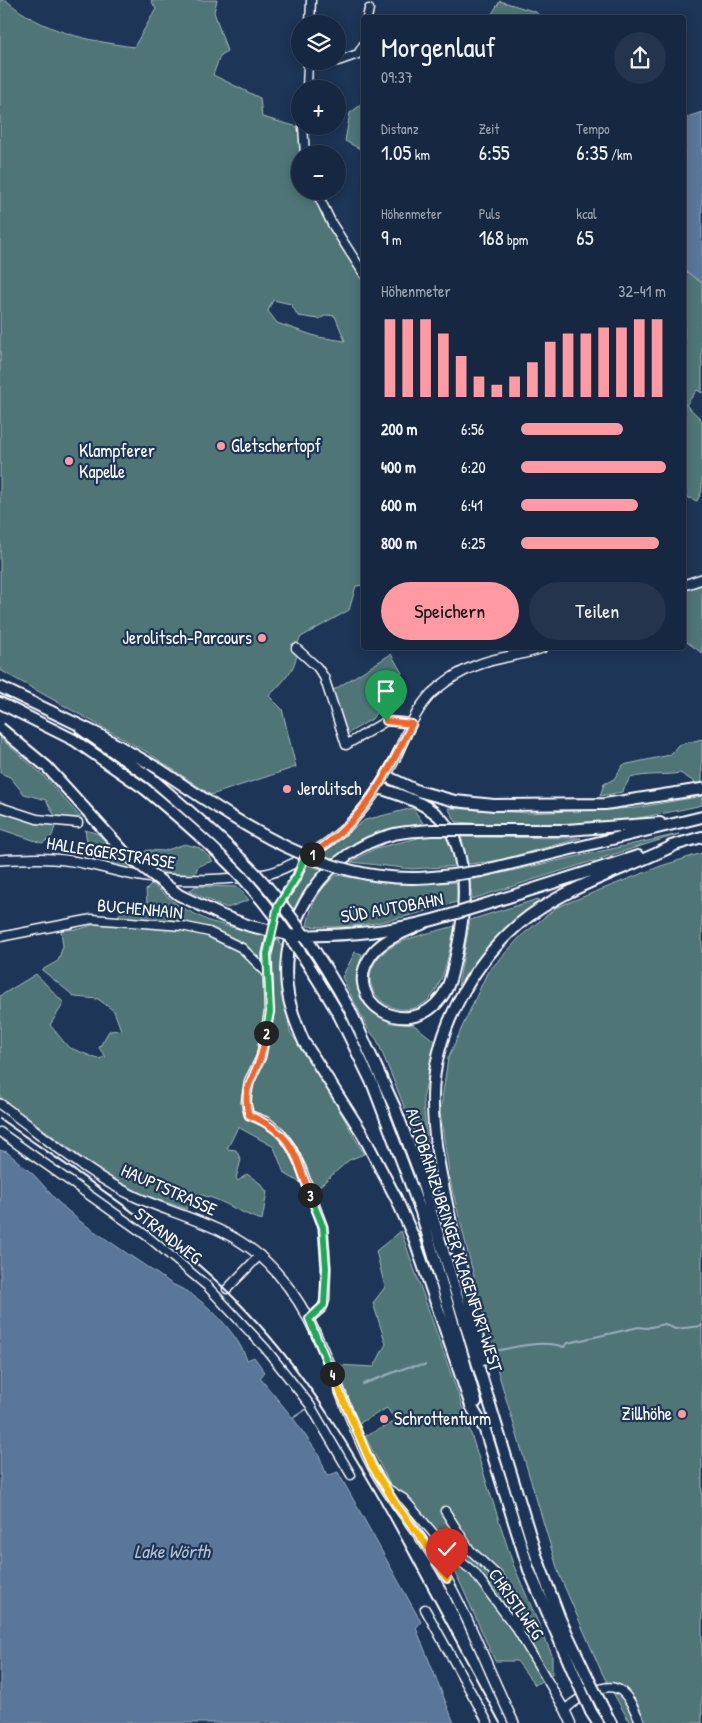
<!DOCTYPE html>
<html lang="de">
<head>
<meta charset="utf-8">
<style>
  :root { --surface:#162841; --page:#23344c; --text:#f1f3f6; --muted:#9ea6b1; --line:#35445a; --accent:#ff9aa2 }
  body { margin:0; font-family:"Patrick Hand",sans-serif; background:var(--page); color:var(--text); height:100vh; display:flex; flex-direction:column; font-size:19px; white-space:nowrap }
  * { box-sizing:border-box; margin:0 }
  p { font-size:16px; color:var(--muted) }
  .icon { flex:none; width:28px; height:28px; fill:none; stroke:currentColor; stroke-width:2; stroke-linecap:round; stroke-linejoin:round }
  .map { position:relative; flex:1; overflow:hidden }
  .details { position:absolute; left:361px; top:15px; width:325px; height:635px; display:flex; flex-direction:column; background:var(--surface); border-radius:5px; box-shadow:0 2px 12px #0003,0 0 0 1px var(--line) }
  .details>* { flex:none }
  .buttons { position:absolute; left:291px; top:15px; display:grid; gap:10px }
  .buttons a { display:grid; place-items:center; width:55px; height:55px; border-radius:50%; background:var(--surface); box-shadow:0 2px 12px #0003,0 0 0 1px var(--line); font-size:25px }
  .pin { position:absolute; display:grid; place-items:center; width:42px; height:42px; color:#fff; margin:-51px -21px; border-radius:50% 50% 50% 0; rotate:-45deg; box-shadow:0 0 5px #0007 }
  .pin .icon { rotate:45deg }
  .km { position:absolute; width:25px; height:25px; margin:-12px; border-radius:50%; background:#222; color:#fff; font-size:14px; line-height:25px; text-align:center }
  .round { display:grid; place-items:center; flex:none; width:52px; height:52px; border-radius:26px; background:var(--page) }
  .overview { display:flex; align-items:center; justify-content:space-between; height:85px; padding:0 20px }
  h1 { font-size:28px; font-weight:600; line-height:38px }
  .metrics { display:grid; grid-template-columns:repeat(3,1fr); gap:8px; height:85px; padding:5px 20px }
  .metrics div { display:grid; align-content:center }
  .metrics b { font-size:21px; font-weight:600 }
  .metrics small { font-size:14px; font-weight:400 }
  .metrics p { font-size:14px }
  .chart { height:140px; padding:10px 20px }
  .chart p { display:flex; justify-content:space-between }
  .chart svg { width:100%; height:90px; margin-top:5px; stroke:var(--accent); stroke-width:6 }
  .cta { display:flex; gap:10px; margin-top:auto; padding:10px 20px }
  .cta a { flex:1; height:58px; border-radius:30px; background:var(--accent); color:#111; font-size:20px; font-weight:600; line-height:58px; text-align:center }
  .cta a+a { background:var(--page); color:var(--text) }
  ul { padding:0 20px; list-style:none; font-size:16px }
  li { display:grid; grid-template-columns:80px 60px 1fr; align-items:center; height:38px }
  li i { height:12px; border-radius:6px; background:var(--accent) }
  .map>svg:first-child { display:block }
  .green { fill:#507576; stroke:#a8baba; fill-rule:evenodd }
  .water { fill:#5a7698; stroke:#9cadc1 }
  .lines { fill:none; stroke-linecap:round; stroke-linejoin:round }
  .stream { stroke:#9cadc1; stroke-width:2 }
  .minor-casing { stroke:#fff; stroke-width:11 }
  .major-casing { stroke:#fff; stroke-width:12 }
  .highway-casing { stroke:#fff; stroke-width:14 }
  .minor { stroke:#1d3557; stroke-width:8 }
  .major { stroke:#1d3557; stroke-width:9 }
  .highway { stroke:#1d3557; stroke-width:10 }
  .rail { stroke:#fff; stroke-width:2 }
  .highway-bridge-casing { stroke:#fff; stroke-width:14; stroke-linecap:butt }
  .highway-bridge { stroke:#1d3557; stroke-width:10 }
  .split-1-casing { stroke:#fff; stroke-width:10 }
  .split-2-casing { stroke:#fff; stroke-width:10 }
  .split-3-casing { stroke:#fff; stroke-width:10 }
  .split-4-casing { stroke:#fff; stroke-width:10 }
  .split-5-casing { stroke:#fff; stroke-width:10 }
  .split-6-casing { stroke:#fff; stroke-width:10 }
  .split-1 { stroke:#f0652b; stroke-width:6 }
  .split-2 { stroke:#22a559; stroke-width:6 }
  .split-3 { stroke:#f0652b; stroke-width:6 }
  .split-4 { stroke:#22a559; stroke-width:6 }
  .split-5 { stroke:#f5b400; stroke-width:6 }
  .split-6 { stroke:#f5b400; stroke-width:6 }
  .poi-dot { fill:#ff9aa2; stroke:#1d3557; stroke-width:2 }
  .labels { text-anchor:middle; stroke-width:4.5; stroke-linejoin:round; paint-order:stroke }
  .poi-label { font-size:18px; fill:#fff; stroke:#1d3557; text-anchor:start }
  .street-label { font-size:18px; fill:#fff; stroke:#1d3557 }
  .water-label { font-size:19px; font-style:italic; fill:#b5c1d1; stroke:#1d3557 }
</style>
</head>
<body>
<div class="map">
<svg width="702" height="1723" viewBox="0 0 702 1723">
  <rect width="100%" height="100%" fill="#1d3557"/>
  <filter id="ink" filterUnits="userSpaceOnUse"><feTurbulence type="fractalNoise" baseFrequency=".02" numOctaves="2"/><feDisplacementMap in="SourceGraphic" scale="10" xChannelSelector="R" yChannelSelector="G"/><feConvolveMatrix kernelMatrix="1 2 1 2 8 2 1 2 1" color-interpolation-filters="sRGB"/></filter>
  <g filter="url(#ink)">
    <path class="green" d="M0 0H6C40 31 89 41 134 47L156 9 151 0H217L214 12 227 51 220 56 213 75 260 98 262 117 298 127 301 154 300 191H312L327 225 352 264 364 263V585L356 586 349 610 301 637 296 646C301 665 281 684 269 696L282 709 296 767 211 795 147 752 0 670ZM273 300 291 304 298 316 319 319 327 315 335 316 345 341 318 337 277 323 268 311Z
      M500 1 536 12 541 17H490Z
      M364 96V151L345 141 350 113 362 104Z
      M684 270 702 283V393L697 390 686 405 702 420V491L697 501 684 496Z
      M702 583V653L684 640V595L688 586Z
      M391 654 402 673 372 719 347 734 332 691Z
      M0 738 43 775 83 820 56 818 46 800 24 794 10 777 0 773Z
      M702 739V783H696L680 773C662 776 648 773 630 778L622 792 600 796 604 784 614 779 623 765 670 755 678 745Z
      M702 796V805C667 813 632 820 597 824 550 828 503 825 456 822L448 808 528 813 636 808Z
      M413 808 423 823 381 832 335 859 320 854 365 820Z
      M0 810 57 822 51 838 42 843 0 829Z
      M85 830 96 833 140 854 148 850 164 851 185 844 200 848 213 861 198 866 194 877 136 872 90 857Z
      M679 834 472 899 470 880Z
      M431 835 446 836 454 848 458 866 412 869 351 862 376 848Z
      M461 837 581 838 496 861 468 864Z
      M702 853V1723H630L602 1673 559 1574 498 1372 451 1185 440 1113 448 1058 487 973 521 936 557 907 661 866Z
      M308 865 324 870 295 911 284 898Z
      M337 875C379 883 414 885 457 882V902C407 917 359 931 307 926 311 904 319 889 337 875Z
      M152 884 179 906 209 921 278 940 284 949 280 968 290 1032 319 1074 364 1154 349 1160 314 1191 284 1173 274 1147 238 1127 227 1149 236 1150 241 1160 236 1178 238 1181 247 1174 261 1184 267 1192 262 1220C240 1214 223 1199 201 1195L186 1209 142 1194 103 1173 0 1097V996L36 974 64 1003 50 1025 68 1047 98 1059 106 1057 99 1048 109 1031 121 1030 114 1011 98 999 75 997 42 970 58 961 63 946 61 930 80 929 117 917 126 906 147 902 146 890Z
      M196 886 238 887 249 900 227 908 189 891Z
      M538 899 540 903 505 929 478 958 458 986 470 920Z
      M455 926C450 946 447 969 437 988 412 1035 348 995 378 958 395 938 432 933 455 926Z
      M355 952 362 954 356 981 372 1011 391 1023 414 1025 436 1042 423 1099 428 1155H424L377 1040 368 1029 342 977Z
      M401 1231 459 1397 513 1564 552 1655V1674L535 1685 517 1661H495L454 1569 389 1482 365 1436 396 1421 387 1408 358 1424 337 1365 374 1367 386 1344 373 1303 385 1287 376 1251Z"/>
    <path class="water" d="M702 112V283L684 270V118Z
      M0 1150 7 1152 35 1176 58 1202 81 1222 172 1284C202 1296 236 1330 247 1360L254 1357 265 1372 260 1378 293 1418 319 1455 327 1476 338 1472 421 1622 416 1628 454 1723H0Z"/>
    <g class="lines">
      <path class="stream" d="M496 1351C518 1346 543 1340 564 1347L568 1343 639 1327 646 1328 665 1324 675 1329 702 1326
        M363 1384 408 1367 425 1365
        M293 1418 308 1408"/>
      <g class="minor-casing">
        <path id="minor" d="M367 18 369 9
          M310 24 311 0
          M323 61H334
          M338 61 358 54 364 44
          M307 89 308 61
          M303 126 305 154
          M316 191 332 224 364 274
          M296 648 317 667 324 677 346 745 386 721 412 723
          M0 807 37 819 78 823
          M304 858 297 876 278 906 267 954 269 1012 261 1057 249 1081 246 1103 249 1115 267 1122 280 1132 291 1147 301 1167 323 1227 326 1268 325 1300 322 1308 309 1319
          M0 937 92 919 182 926 209 932 242 948 266 972
          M0 1132 147 1236 207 1286 265 1348 310 1405 351 1475
          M227 1289 260 1255
          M386 1488 404 1499 451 1554 474 1572 518 1631 565 1710
          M445 1511 470 1550 499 1577 512 1597 518 1629
          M425 1609 488 1723
          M571 1723 565 1710C575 1700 583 1696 595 1691 623 1678 630 1701 641 1723"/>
      </g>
      <g class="major-casing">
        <path id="major" d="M684 585 702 579
          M0 860C28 858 55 857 83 863 104 867 124 874 146 877 178 882 234 880 266 874 278 872 288 866 298 861 343 838 372 804 395 759 405 737 415 710 432 693 452 675 476 663 502 658 516 655 529 653 542 648
          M0 1104C44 1136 87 1174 136 1197 178 1216 224 1225 260 1256 322 1310 335 1396 372 1466 393 1506 425 1538 446 1578 472 1624 490 1675 514 1723"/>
      </g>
      <g class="highway-casing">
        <path id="highway" d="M0 687 100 735 159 769
          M0 703 74 740 145 789
          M81 729 152 779
          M386 776 418 791 455 801 494 805 605 804 702 789
          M379 788C432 805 456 816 463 876 466 901 462 927 457 951 453 967 451 985 441 998 407 1043 341 1001 370 957 381 939 406 932 424 923
          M432 830C420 831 406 831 394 834 327 850 279 918 287 987 289 1006 296 1024 304 1042L362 1133 396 1198 414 1238 471 1406 484 1428
          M469 830H567L660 823
          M671 846 702 837
          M481 871 702 817
          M480 906 638 856
          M326 935C367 934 407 928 447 916
          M350 1010 395 1108 419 1172 536 1555 560 1619 588 1678
          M339 1015 373 1085 421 1212 476 1402
          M483 1359C472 1314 461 1268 451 1223 442 1180 432 1139 433 1096 434 1032 471 965 519 924 565 886 625 870 677 844
          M483 1424 529 1570 578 1683
          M602 1706 611 1723
          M591 1712 598 1723"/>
      </g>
      <use href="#minor" class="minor"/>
      <use href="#major" class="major"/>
      <use href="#highway" class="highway"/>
      <path class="rail" d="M0 1119C83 1177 170 1232 241 1305 312 1378 361 1464 409 1553 439 1610 470 1666 500 1723"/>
      <g class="highway-bridge-casing">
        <path id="highway-bridge" d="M0 728 47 767 127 855 179 895 223 916 250 926 294 936 326 935
          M159 769C236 820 316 879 413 878 435 878 458 874 481 871
          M152 779C187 809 222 839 254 872 292 913 323 961 350 1010
          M145 789C179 817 213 846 243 878 281 920 311 967 339 1015
          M432 830H469
          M447 916 480 906
          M588 1678 602 1706
          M578 1683 591 1712"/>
      </g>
      <use href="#highway-bridge" class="highway-bridge"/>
    </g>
  </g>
  <g class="lines" filter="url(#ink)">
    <g class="split-1-casing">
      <path id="split-1" d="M312 854C364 821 386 777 412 724L386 721"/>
    </g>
    <g class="split-2-casing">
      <path id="split-2" d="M266 1033 270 1012 267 954 278 906 297 876 304 858 312 854"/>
    </g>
    <g class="split-3-casing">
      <path id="split-3" d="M266 1033C265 1040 263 1048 261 1056 254 1078 241 1089 249 1115 294 1134 295 1154 310 1195"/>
    </g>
    <g class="split-4-casing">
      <path id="split-4" d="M310 1195 323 1227 326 1268 324 1305 309 1319 332 1374"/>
    </g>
    <g class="split-5-casing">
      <path id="split-5" d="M332 1374 372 1466 397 1506 424 1542"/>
    </g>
    <g class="split-6-casing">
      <path id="split-6" d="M424 1542 447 1579"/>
    </g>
    <use href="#split-1" class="split-1"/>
    <use href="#split-2" class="split-2"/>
    <use href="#split-3" class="split-3"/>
    <use href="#split-4" class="split-4"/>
    <use href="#split-5" class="split-5"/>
    <use href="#split-6" class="split-6"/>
  </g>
  <g class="poi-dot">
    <circle cx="221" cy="446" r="5"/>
    <circle cx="69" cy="461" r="5"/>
    <circle cx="262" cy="638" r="5"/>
    <circle cx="287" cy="789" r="5"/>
    <circle cx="682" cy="1414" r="5"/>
    <circle cx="384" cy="1419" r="5"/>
  </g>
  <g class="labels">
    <g class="poi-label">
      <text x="231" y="452">Gletschertopf</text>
      <text x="79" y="457">Klampferer<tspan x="79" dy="21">Kapelle</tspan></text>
      <text x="252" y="644" text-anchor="end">Jerolitsch-Parcours</text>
      <text x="297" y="795">Jerolitsch</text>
      <text x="672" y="1420" text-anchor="end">Zillhöhe</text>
      <text x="394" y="1425">Schrottenturm</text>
    </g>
    <g class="street-label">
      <text transform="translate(111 853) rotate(9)" y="6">HALLEGGERSTRASSE</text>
      <text transform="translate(392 908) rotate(-10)" y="6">SÜD AUTOBAHN</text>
      <text transform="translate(140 909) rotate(5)" y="6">BUCHENHAIN</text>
      <text transform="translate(169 1190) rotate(24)" y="6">HAUPTSTRASSE</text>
      <text transform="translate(168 1236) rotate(38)" y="6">STRANDWEG</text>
      <text transform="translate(454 1240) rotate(72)" y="6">AUTOBAHNZUBRINGER KLAGENFURT WEST</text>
      <text transform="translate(516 1604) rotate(55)" y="6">CHRISTLWEG</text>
    </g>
    <g class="water-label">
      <text x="172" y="1558">Lake Wörth</text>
    </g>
  </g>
</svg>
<div class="buttons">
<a><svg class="icon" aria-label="layers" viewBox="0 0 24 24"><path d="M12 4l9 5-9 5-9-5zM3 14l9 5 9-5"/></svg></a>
<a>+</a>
<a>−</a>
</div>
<div class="pin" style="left:386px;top:721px;background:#1e9e55"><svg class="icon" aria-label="arrive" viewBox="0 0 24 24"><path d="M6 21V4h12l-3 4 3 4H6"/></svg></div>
<div class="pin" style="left:447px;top:1579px;background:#d93025"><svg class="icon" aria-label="check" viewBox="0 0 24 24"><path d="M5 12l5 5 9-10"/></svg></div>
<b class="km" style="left:312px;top:854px">1</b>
<b class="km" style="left:266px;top:1033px">2</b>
<b class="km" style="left:310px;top:1195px">3</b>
<b class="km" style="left:332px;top:1374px">4</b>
<section class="details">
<div class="overview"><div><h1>Morgenlauf</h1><p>09:37</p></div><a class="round"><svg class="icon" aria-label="share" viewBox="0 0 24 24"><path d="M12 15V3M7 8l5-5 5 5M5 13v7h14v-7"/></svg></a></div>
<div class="metrics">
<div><p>Distanz</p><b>1.05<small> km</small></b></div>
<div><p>Zeit</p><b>6:55</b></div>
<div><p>Tempo</p><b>6:35<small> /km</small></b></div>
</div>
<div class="metrics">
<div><p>Höhenmeter</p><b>9<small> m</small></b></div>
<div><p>Puls</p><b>168<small> bpm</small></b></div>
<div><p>kcal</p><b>65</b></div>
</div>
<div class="chart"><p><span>Höhenmeter</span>32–41 m</p>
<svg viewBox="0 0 160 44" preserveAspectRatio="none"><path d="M5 44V6M15 44V6M25 44V6M35 44V13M45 44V24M55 44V34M65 44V38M75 44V34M85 44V27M95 44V17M105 44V13M115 44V13M125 44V10M135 44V10M145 44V6M155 44V6"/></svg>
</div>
<ul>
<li><b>200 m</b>6:56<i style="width:70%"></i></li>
<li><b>400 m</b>6:20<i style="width:100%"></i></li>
<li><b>600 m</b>6:41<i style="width:81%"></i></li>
<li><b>800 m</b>6:25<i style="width:95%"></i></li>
</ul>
<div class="cta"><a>Speichern</a><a>Teilen</a></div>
</section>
</div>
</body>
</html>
